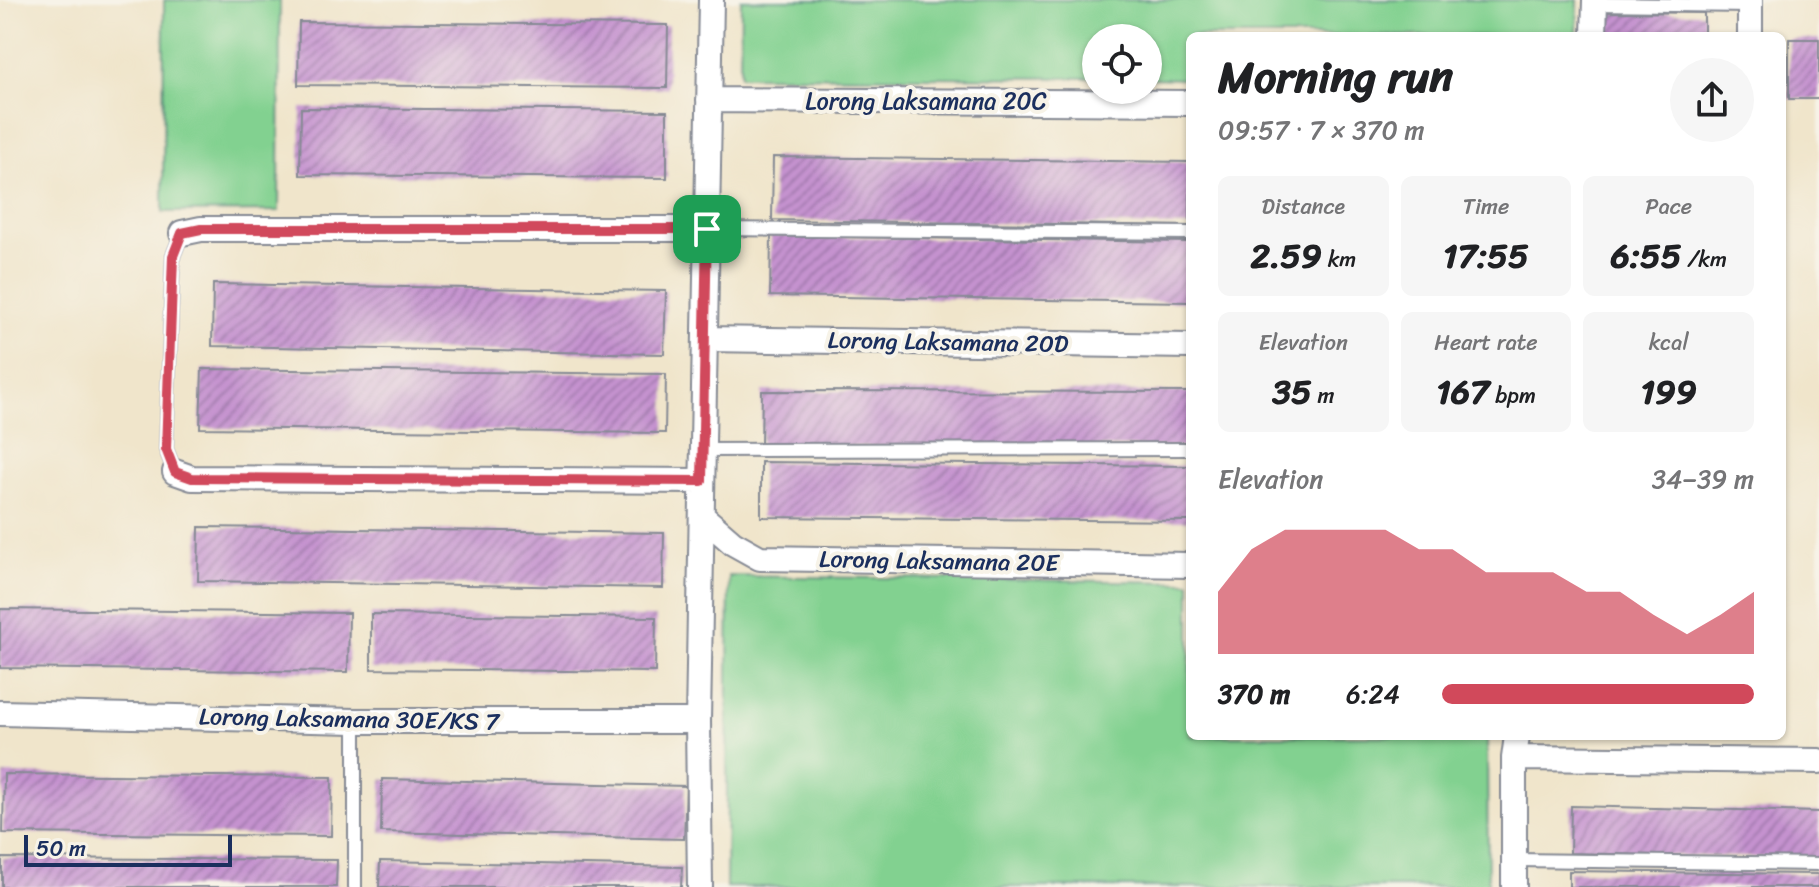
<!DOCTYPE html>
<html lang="en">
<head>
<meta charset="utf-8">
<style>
  :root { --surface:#fff; --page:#f6f6f6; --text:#202124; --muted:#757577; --accent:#d1495b }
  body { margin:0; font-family:Sriracha,sans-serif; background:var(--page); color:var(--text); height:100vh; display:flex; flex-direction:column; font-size:30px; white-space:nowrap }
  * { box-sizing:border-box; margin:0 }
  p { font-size:26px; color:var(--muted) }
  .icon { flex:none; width:44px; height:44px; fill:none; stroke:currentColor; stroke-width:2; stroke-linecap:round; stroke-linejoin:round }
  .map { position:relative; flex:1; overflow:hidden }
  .panel { position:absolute; left:1186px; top:32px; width:600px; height:708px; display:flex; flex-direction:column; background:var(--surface); border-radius:12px; box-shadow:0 2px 6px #0004 }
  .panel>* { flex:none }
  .controls { position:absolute; left:1082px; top:24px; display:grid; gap:16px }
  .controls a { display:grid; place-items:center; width:80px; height:80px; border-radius:50%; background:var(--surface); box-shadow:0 2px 6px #0004; font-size:40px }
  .scale { position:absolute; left:24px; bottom:20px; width:208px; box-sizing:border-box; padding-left:8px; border:4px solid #1b2f5e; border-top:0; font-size:22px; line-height:28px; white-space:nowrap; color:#1b2f5e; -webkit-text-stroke:6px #f7f3e8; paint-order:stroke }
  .pin { position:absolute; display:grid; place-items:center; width:68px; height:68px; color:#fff; margin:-34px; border-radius:16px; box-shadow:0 4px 12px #0006 }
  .round { display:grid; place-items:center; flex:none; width:84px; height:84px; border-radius:42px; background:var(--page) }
  .summary { display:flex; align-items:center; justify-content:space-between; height:136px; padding:0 32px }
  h1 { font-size:44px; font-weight:800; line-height:60px }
  .metrics { display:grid; grid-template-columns:repeat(3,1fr); gap:12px; height:136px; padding:8px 32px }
  .metrics div { display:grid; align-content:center; border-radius:12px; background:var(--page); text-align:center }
  .metrics b { font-size:34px; font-weight:800 }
  .metrics small { font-size:22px; font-weight:400 }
  .metrics p { font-size:22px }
  .chart { height:224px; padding:16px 32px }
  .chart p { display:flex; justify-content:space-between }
  .chart svg { width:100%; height:144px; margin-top:8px; fill:var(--accent); opacity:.7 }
  ul { padding:0 32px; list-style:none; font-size:26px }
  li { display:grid; grid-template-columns:128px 96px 1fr; align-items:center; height:60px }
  li i { height:20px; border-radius:10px; background:var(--accent) }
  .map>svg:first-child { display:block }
  .green { fill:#82d190; stroke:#4e8077; stroke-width:2 }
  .building { fill:url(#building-hatch) }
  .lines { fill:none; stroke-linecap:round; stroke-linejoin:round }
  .service-casing { stroke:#868a94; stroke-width:16 }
  .minor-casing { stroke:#868a94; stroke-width:28 }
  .service { stroke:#fff; stroke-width:12 }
  .minor { stroke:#fff; stroke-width:24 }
  .route-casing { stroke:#fff; stroke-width:16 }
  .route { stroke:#d1495b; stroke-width:10 }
  .labels { text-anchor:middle; stroke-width:8; stroke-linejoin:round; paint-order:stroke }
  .street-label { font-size:24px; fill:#1b2f5e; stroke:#f7f3e8 }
</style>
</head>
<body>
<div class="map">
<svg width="1819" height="887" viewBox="0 0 1819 887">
  <defs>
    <pattern id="building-hatch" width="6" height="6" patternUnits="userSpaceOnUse" patternTransform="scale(2)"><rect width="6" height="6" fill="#c592cf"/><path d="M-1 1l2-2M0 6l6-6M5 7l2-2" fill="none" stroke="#9f78ab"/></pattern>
  </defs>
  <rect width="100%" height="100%" fill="#f7f3e8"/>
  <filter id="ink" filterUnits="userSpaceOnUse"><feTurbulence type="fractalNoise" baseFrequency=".0125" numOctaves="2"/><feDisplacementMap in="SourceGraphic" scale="16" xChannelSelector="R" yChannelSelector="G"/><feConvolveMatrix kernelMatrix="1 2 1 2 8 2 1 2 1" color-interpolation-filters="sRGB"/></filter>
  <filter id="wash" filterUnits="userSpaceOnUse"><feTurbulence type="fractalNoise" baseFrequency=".006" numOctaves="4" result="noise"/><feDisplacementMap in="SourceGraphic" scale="32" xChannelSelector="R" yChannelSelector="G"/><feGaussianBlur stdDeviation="1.8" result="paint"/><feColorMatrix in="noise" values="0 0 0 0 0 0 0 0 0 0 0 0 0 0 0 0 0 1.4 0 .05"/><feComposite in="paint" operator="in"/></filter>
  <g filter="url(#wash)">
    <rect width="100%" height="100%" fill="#f0e5cb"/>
    <path class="green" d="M164 0H280L279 211 163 212Z
      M741 0H1578L1577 36H1190V79L1148 78V38H1096V78L740 76Z
      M729 576 1190 582V736H1487L1488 887H726Z"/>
    <g id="blocks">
      <path class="building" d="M1607 12 1704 13V36H1606Z
        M299 22 668 25 667 88 298 85Z
        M1789 39H1819V99H1789Z
        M301 108 667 111V178L300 175Z
        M773 157 1190 162V226L772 220Z
        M771 236 1190 242V302L770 296Z
        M213 284 666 291 664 354 212 346Z
        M202 369 666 374 665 433 200 428Z
        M762 391 1190 392V447L761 446Z
        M761 462 1190 466V521L761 517Z
        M199 527 664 533 663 588 198 581Z
        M0 609 349 613 348 672 0 668Z
        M371 614 656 617 655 672 371 669Z
        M4 774 332 777 331 836 3 833Z
        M382 779 686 786 684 839 381 832Z
        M1571 806 1819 812V859L1570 853Z
        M2 858 337 860 336 887H2Z
        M380 861 682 867 681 887H379Z
        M1569 871 1819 874V887H1569Z"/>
    </g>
  </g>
  <g filter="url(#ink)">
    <use href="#blocks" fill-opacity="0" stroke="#868a94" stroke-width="2"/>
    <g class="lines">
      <g class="service-casing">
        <path id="service" d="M1595 4 1750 6
          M707 229 1190 233
          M703 450 1190 449
          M175 472 166 449 173 256 182 233
          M355 721V887
          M1514 860 1819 864"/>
      </g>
      <g class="minor-casing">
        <path id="minor" d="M1594 36 1595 0
          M1750 36V0
          M709 100 1190 103
          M182 233 201 229H707
          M705 339 1190 346
          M175 472 192 478 702 481
          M702 516 733 543 760 558 1190 565
          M0 713 355 721H698
          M1514 758 1819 761
          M700 887 698 721 711 0
          M1514 887V758L1517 736"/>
      </g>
      <use href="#service" class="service"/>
      <use href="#minor" class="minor"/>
    </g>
  </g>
  <g class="lines" filter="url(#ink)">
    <g class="route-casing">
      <path id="route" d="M201 229H707L702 481 192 478 175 472 166 449 173 256 182 233Z"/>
    </g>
    <use href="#route" class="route"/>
  </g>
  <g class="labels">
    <g class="street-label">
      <text x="926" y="109">Lorong Laksamana 20C</text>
      <text transform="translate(948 342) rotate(1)" y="8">Lorong Laksamana 20D</text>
      <text transform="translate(939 561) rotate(1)" y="8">Lorong Laksamana 20E</text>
      <text transform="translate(349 719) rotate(1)" y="8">Lorong Laksamana 30E/KS 7</text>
    </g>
  </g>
</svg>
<div class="controls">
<a><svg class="icon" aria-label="locate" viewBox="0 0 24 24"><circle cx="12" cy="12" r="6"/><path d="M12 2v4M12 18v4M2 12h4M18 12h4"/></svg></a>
</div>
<div class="scale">50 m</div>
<div class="pin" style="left:707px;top:229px;background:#1e9e55"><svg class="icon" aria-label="arrive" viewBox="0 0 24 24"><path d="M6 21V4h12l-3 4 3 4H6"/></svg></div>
<section class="panel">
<div class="summary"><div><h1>Morning run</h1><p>09:57 · 7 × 370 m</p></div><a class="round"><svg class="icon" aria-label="share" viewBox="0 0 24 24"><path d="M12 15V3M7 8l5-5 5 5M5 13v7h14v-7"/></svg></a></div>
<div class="metrics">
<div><p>Distance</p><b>2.59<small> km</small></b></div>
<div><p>Time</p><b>17:55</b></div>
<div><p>Pace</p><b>6:55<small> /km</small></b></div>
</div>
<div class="metrics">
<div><p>Elevation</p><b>35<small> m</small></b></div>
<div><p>Heart rate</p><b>167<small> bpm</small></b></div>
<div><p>kcal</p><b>199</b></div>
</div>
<div class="chart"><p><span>Elevation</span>34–39 m</p>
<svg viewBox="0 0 160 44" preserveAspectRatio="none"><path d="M0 44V25L10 12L20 6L30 6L40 6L50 6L60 12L70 12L80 19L90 19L100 19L110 25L120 25L130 32L140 38L150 32L160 25V44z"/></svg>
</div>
<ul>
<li><b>370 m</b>6:24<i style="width:100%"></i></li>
</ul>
</section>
</div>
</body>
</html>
